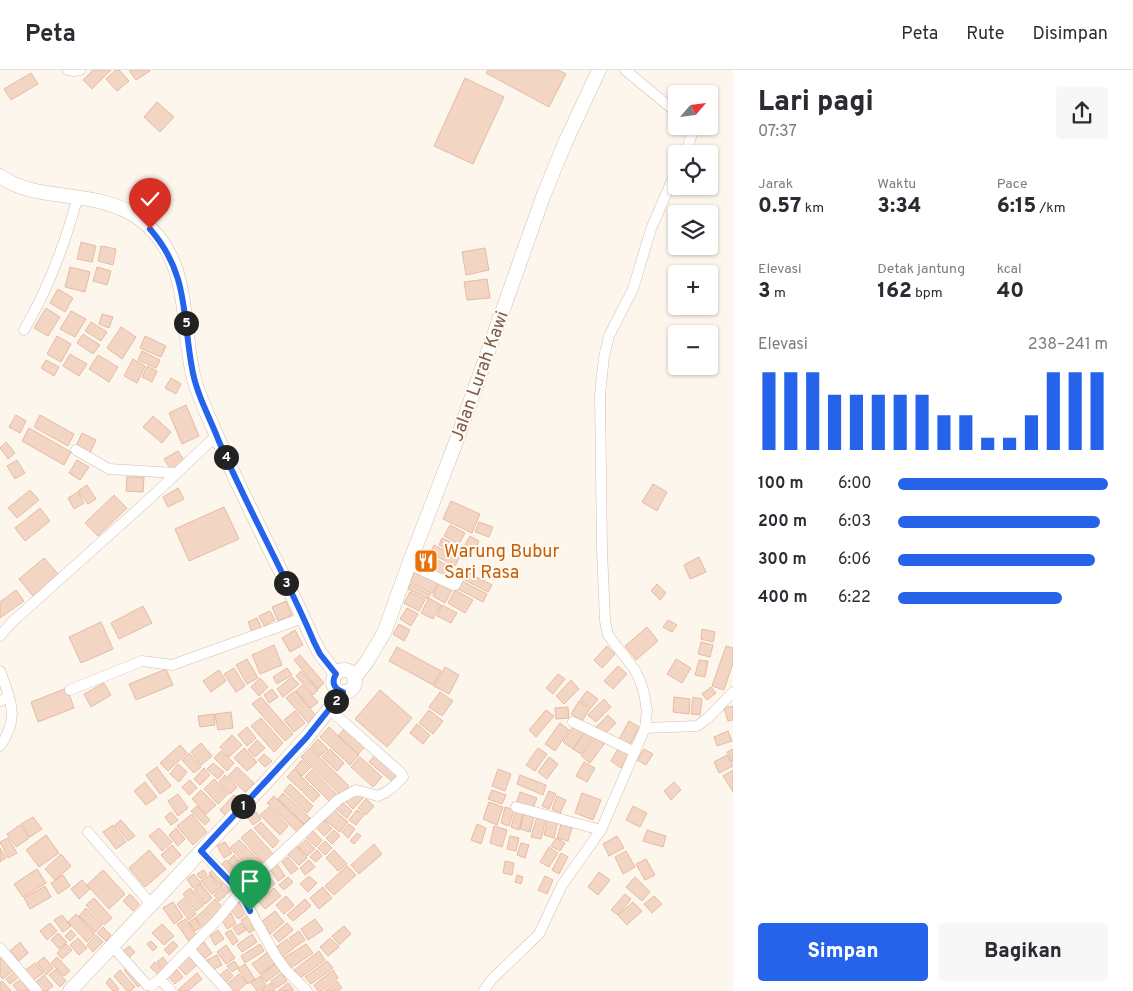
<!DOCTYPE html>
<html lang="id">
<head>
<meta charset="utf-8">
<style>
  :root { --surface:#fff; --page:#f7f7f7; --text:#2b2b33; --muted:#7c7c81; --line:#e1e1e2; --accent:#2563eb }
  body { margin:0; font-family:Overpass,sans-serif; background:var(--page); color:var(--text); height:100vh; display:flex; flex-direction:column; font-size:19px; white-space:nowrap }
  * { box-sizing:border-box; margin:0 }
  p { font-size:16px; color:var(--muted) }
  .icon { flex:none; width:28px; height:28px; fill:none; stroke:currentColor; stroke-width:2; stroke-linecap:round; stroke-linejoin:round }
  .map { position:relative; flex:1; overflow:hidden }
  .drawer { display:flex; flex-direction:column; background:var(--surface); width:400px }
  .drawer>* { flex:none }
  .needle { width:32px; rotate:62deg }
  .controls { position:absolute; left:668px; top:15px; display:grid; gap:10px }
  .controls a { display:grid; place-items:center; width:50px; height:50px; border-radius:5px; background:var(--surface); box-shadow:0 1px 4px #0004; font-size:25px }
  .pin { position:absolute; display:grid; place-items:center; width:42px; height:42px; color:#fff; margin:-51px -21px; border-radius:50% 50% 50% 0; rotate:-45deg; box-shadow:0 0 5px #0007 }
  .pin .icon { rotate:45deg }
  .km { position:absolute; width:25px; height:25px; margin:-12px; border-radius:50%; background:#222; color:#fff; font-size:14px; line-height:25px; text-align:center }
  .round { display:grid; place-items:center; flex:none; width:52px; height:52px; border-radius:5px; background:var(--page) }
  .summary { display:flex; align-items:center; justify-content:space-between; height:85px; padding:0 25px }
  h1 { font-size:28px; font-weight:800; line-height:38px }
  .figures { display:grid; grid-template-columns:repeat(3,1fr); gap:8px; height:85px; padding:5px 25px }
  .figures div { display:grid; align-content:center }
  .figures b { font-size:21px; font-weight:800 }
  .figures small { font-size:14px; font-weight:400 }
  .figures p { font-size:14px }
  .chart { height:140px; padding:10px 25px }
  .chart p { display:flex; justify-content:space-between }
  .chart svg { width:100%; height:90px; margin-top:5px; stroke:var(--accent); stroke-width:6 }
  .primary-button { display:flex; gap:10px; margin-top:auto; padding:10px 25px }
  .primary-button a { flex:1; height:58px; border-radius:5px; background:var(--accent); color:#fff; font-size:20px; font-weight:800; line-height:58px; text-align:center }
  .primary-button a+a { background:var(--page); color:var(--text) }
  ul { padding:0 25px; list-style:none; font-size:16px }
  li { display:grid; grid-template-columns:80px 60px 1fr; align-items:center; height:38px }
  li i { height:12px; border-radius:6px; background:var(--accent) }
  header { display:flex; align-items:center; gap:30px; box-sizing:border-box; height:70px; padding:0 25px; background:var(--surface); border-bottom:1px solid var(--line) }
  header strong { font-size:24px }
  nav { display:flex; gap:28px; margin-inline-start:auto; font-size:18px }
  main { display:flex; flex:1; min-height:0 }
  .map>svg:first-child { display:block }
  .building { fill:#f3d5c3; stroke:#e6bba3 }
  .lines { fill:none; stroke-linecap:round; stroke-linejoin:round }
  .minor-casing { stroke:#d1beb0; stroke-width:11 }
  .tertiary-casing { stroke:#d1beb0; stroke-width:15 }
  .minor { stroke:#fff; stroke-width:10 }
  .tertiary { stroke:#fff; stroke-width:14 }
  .route-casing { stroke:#fff; stroke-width:10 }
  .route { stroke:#2563eb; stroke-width:6 }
  .labels { text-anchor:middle; stroke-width:4; stroke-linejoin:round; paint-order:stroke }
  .street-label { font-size:18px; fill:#7a5c4d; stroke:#fffaf3 }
  .food-label { font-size:18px; fill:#c56008; stroke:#fffaf3; text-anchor:start }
</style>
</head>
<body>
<header>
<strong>Peta</strong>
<nav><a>Peta</a><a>Rute</a><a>Disimpan</a></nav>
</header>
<main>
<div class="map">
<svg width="733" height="921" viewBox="0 0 733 921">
  <rect width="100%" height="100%" fill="#fdf6ec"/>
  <path class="building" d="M93 0H111L92 19 83 10Z
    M116 0H119L129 11 117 21 106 9Z
    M129 0H149L150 1 136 10Z
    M488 0H558L566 4 549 37 486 3Z
    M31 3 38 14 11 30 4 19Z
    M465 8 504 27 473 94 434 76Z
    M157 32 174 47 160 62 144 47Z
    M81 172 96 176 92 192 77 189Z
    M101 176 116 179 113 195 98 191Z
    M485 178 489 200 466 205 462 182Z
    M70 197 90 202 85 222 65 217Z
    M97 197 111 201 107 215 93 211Z
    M487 209 490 228 467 230 464 212Z
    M58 219 73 228 65 242 50 233Z
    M46 238 60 247 48 266 34 258Z
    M71 241 86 249 75 267 60 259Z
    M102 244 113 247 109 258 99 254Z
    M91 252 107 262 101 271 85 261Z
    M121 257 136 267 122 289 107 278Z
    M83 264 100 275 93 284 77 273Z
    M57 266 71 274 61 292 47 284Z
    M145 266 166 276 161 287 140 278Z
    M142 281 160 290 156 298 138 290Z
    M70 284 87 294 79 306 63 296Z
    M98 285 118 297 109 312 89 299Z
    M133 289 145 296 137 313 124 306Z
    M46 290 59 297 54 306 41 298Z
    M147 296 157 301 152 312 142 307Z
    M171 308 181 314 176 324 165 318Z
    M186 335 199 366 182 374 169 343Z
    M16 345 26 351 20 363 9 357Z
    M40 345 74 364 68 376 34 357Z
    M153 346 171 362 162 373 143 357Z
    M29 358 71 382 64 395 22 371Z
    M82 363 96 370 89 385 75 378Z
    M6 372 15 383 8 389 0 378Z
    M178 381 185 392 171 400 164 389Z
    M17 390 25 403 15 409 7 396Z
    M77 390 89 397 80 410 69 403Z
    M127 407H144L143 422 126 421Z
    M653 414 667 422 657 441 642 432Z
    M87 415 96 429 88 434 78 421Z
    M178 418 184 429 168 437 163 427Z
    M30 420 39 430 17 448 8 438Z
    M78 422 84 433 74 439 68 428Z
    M114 425 127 438 98 466 85 453Z
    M451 431 480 444 472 463 443 449Z
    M224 437 239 469 189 491 175 459Z
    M40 438 50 451 25 471 15 458Z
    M479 452 493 457 489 467 475 462Z
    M450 455 465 463 459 474 444 466Z
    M470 466 479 471 474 481 464 476Z
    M442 468 457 475 454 482 439 475Z
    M434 475 459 488 455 496 430 483Z
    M427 483 449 497 442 508 420 494Z
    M699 487 706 502 690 509 684 495Z
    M44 488 58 504 33 526 19 509Z
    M415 502 438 513 432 524 410 512Z
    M467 502 492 515 488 522 463 509Z
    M462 511 487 524 483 532 458 519Z
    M439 513 452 520 445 533 433 526Z
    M410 514 430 525 427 529 408 519Z
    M657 514 666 523 660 530 651 521Z
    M16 520 24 531 0 548V532Z
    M455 520 473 530 465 543 448 533Z
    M410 522 425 530 419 541 404 533Z
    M429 528 441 535 433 549 421 543Z
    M286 531 292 545 278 551 272 537Z
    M442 535 457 543 451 553 437 546Z
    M143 536 152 553 119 569 111 553Z
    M407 538 418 544 411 556 400 549Z
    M270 541 275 550 264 556 259 546Z
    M257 548 261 557 252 562 248 552Z
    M668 550 677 555 672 562 663 557Z
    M101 552 113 579 81 593 69 567Z
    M399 554 410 560 404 571 393 564Z
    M647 557 658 571 636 590 625 576Z
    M702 559 715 562 713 572 701 569Z
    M295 560 303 575 290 582 282 568Z
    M701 572 713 575 710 587 698 584Z
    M274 575 282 595 260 604 252 585Z
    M607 576 615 584 602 598 594 590Z
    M726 576 733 578V593L724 620 712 616Z
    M397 577 441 601 433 615 389 591Z
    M300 585 324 613 318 619 294 590Z
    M247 589 258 608 247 614 236 595Z
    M676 589 691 598 682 613 667 604Z
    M699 590 708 591 705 607 695 605Z
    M618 596 627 604 613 619 604 611Z
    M445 597 459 605 449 624 434 616Z
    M234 598 245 616 236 622 224 604Z
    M287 598 292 605 277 614 273 607Z
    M166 599 173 615 136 630 129 614Z
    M219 600 226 611 211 622 203 611Z
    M301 601 318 620 313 625 296 606Z
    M558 604 565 609 553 624 546 618Z
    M292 607 299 614 283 627 277 619Z
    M260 608 268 617 259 626 251 617Z
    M571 610 579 619 564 634 556 626Z
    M104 613 111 625 91 637 84 624Z
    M302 615 318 632 311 638 296 621Z
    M711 617 716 623 707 630 702 624Z
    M67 618 74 638 38 652 31 632Z
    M272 619 278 627 269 633 264 625Z
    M380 620 412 648 387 677 355 649Z
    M295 621 318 648 310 655 286 628Z
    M587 621 598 629 591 638 580 630Z
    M440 622 453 631 442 646 429 637Z
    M261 627 293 664 285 671 252 634Z
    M674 627 690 629 689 644 673 642Z
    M693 627 702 629 700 645 691 644Z
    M604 629 611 637 596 652 588 645Z
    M579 631 590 639 582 651 571 644Z
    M733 636V650L728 651 724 638Z
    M568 637 569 648 556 649 555 638Z
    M429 640 443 651 433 664 419 653Z
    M546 640 554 646 536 667 529 660Z
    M295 641 305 653 294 662 284 650Z
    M231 642 233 658 218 660 215 644Z
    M214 644 215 655 200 657 198 646Z
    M608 645 616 653 604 665 596 657Z
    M261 648 283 673 274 682 251 656Z
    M629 651 639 657 630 675 619 669Z
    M560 653 569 660 555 681 545 674Z
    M417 654 430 665 423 674 410 663Z
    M574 655 584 662 573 679 563 672Z
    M247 657 256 668 247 676 238 665Z
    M329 657 359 685 350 695 320 667Z
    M346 657 366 676 358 684 338 666Z
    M728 661 732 671 717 676 714 667Z
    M586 662 593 668 581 684 573 679Z
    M232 665 242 675 229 687 220 677Z
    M596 667 605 673 590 693 581 686Z
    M318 669 328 679 320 686 311 677Z
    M257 670 265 678 255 687 248 680Z
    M201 673 212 686 201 695 191 682Z
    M180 675 187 683 168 701 160 693Z
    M619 677 630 683 621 698 611 691Z
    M244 678 257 692 247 701 234 688Z
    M310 678 349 716 340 725 301 687Z
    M538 678 547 684 535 701 526 695Z
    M330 679 344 693 337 701 322 687Z
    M644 679 653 684 646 695 637 690Z
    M733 679V692H732L727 682Z
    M221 681 234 693 227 701 214 688Z
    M189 683 201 697 194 703 182 690Z
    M264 684 272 691 265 697 258 690Z
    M376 684 401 704 394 713 369 692Z
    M727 685 733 696 719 703 714 692Z
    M360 687 382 707 373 717 351 697Z
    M549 687 558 694 547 709 538 702Z
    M302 690 310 698 302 706 295 698Z
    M584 692 595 698 587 712 576 706Z
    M213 693 224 702 218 709 207 699Z
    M178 694 187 702 179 712 170 704Z
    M157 697 171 716 160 724 146 705Z
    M237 697 254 713 245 722 228 706Z
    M204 698 210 705 200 715 194 709Z
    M294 699 309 714 302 721 287 707Z
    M498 699 511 704 505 721 492 716Z
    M312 700 338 726 331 733 305 707Z
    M733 700V722L723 706Z
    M225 705 237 717 230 724 219 712Z
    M520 705 546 715 543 725 517 714Z
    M214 709 228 724 218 734 204 719Z
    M190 710 197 718 189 725 182 717Z
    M145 712 157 727 146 735 134 721Z
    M674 712 681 720 671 730 664 721Z
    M290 714 313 736 307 743 284 721Z
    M310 715 320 725 313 732 303 722Z
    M201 720 216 735 206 744 192 729Z
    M492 720 506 725 502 734 488 729Z
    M356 721 363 728 353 739 346 732Z
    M549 721 556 724 549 739 542 736Z
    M520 722 537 728 533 738 517 732Z
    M283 723 310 748 304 754 278 729Z
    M582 723 601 730 593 750 575 743Z
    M178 724 188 738 178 746 168 731Z
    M234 725 241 731 226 746 220 740Z
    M274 726 305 756 298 763 267 733Z
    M557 726 566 730 560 744 552 739Z
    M366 729 374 736 366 745 358 738Z
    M341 731 352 741 347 748 335 738Z
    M489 732 503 737 497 755 483 749Z
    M197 736 210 750 205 755 191 741Z
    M633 736 647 743 640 757 626 750Z
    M269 737 288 756 280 765 260 745Z
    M505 737 514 740 509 756 501 753Z
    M334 740 348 752 340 762 325 750Z
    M357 740 364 745 356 755 349 750Z
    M516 740 523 742 519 760 511 757Z
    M171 742 178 750 171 755 165 747Z
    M256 742 261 749 253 755 248 748Z
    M524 743 534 746 530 762 520 759Z
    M192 744 207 762 193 775 177 756Z
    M537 746 546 749 541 769 531 767Z
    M33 747 42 759 30 767 21 754Z
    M548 748 558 751 554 768 544 765Z
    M323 749 332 759 324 766 315 756Z
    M121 750 135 766 128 771 115 755Z
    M261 752 279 771 273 778 254 758Z
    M349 754 355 759 348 768 342 762Z
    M477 754 486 758 481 774 471 770Z
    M561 754 572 758 568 771 557 768Z
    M20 755 29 768 16 777 7 764Z
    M113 755 126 772 116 779 103 762Z
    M494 756 507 760 502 777 490 773Z
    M159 758 172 772 162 781 149 766Z
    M176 758 185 769 178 776 169 765Z
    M251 759 274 785 264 794 241 768Z
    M311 759 322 770 316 777 304 766Z
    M334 760 340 766 332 774 326 768Z
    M647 760 666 766 663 777 643 771Z
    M357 763 361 766 354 774 350 771Z
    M46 765 59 783 39 797 26 780Z
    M510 766 519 768 516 781 507 779Z
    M617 766 624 778 609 786 603 774Z
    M8 768 17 783 8 788 0 772Z
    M556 768 565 773 560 781 551 776Z
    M239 770 262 793 253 802 230 778Z
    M306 770 315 779 307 786 298 777Z
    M325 771 332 778 325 785 318 778Z
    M225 772 232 783 224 788 217 776Z
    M521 773 529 775 525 788 517 785Z
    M374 774 382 784 359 804 351 795Z
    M172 775 181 785 170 795 161 785Z
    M296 776 307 788 299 795 287 784Z
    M549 777 558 783 549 797 540 792Z
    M0 778 6 788 0 792Z
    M149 780 166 799 145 817 129 798Z
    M317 780 322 786 316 792 310 787Z
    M334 780 347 794 338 801 326 788Z
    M626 781 635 797 623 804 615 787Z
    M561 783 568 787 559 804 552 800Z
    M61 784 71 796 55 810 45 799Z
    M234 785 253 805 247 811 228 791Z
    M288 787 298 799 291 804 282 792Z
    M646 789 655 805 645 810 636 794Z
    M226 790 243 810 237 815 220 796Z
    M309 790 315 797 305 805 300 798Z
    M505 791 514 793 512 805 503 803Z
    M277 794 285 806 278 811 270 799Z
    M347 796 356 805 334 825 325 816Z
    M216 798 226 810 220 815 209 803Z
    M37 799 46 813 23 827 14 814Z
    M103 800 125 824 109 839 87 815Z
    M204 800 207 805 201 809 197 804Z
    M599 802 610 810 598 825 588 817Z
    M266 803 275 814 264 823 255 812Z
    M194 804 201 813 193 818 187 809Z
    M63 805 70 816 58 824 51 813Z
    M210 805 220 818 212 824 201 811Z
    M517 805 523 807 521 814 515 812Z
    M309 806 317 813 308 822 300 814Z
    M545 806 553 810 547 824 538 820Z
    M288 807 293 812 284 820 279 815Z
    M635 807 650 822 642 831 626 817Z
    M82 810 90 819 79 829 71 819Z
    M227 810 234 818 227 824 220 816Z
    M201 814 212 828 205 834 194 820Z
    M254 814 261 823 251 832 244 823Z
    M45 816 51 827 30 839 24 828Z
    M323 817 332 828 319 839 310 828Z
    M190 818 204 835 196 841 183 824Z
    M274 818 281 826 265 839 258 831Z
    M221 819 226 825 219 831 214 825Z
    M130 824 139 834 133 841 123 831Z
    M625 824 631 829 618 845 611 840Z
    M286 826 294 835 284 844 276 835Z
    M654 826 662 834 652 843 644 834Z
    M94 828 112 848 104 855 86 835Z
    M184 828 196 844 189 850 177 834Z
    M215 829 225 840 214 850 204 840Z
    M305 829 311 836 293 851 287 845Z
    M173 832 183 847 174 854 163 838Z
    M239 832 247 843 238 849 230 839Z
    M633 832 642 841 627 855 618 845Z
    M86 838 102 855 95 862 79 846Z
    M203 841 213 852 205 859 195 848Z
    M275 841 284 852 270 864 261 852Z
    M231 843 236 854 227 859 221 848Z
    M76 844 95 864 87 872 68 852Z
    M62 845 71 856 63 862 54 850Z
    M249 845 257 858 249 863 241 850Z
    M195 848 201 857 195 861 189 852Z
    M186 849 198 868 190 873 177 854Z
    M315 849 323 860 308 870 301 859Z
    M50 853 57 861 47 870 40 861Z
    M241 853 246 860 238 865 233 858Z
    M287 853 293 860 279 872 273 865Z
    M162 854 174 866 164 875 152 863Z
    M344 856 351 864 339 875 332 866Z
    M103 857 111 865 106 871 97 863Z
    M71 860 76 865 70 871 65 866Z
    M218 860 224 869 215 875 210 866Z
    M231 860 238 871 233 875 225 863Z
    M299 861 305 870 295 877 289 868Z
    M58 863 67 872 59 879 51 870Z
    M252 864 257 872 242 882 237 875Z
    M96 865 103 872 93 882 87 875Z
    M78 868 87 878 79 885 70 875Z
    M330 868 339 877 328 886 320 877Z
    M287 869 294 878 281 888 274 879Z
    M151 871 157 877 153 881 147 874Z
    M173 871 178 876 169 885 164 880Z
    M20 872 28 883 19 891 10 881Z
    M204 872 212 883 203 890 195 878Z
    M66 874 72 880 62 889 57 883Z
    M260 874 264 881 245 893 241 886Z
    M306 874 313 883 291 898 284 888Z
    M226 875 235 888 226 894 217 882Z
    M129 876 135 882 128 889 122 882Z
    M269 881 277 892 260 904 252 894Z
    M319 881 325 890 300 908 294 900Z
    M187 885 197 895 186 905 177 896Z
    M217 885 222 895 212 900 207 890Z
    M4 886 15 899 3 909 0 906V889Z
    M44 887 53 898 46 905 37 893Z
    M57 887 70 901 64 906 51 893Z
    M163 887 170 897 165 901 157 892Z
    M234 891 239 897 232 902 227 896Z
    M327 891 333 898 311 914 305 907Z
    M155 892 164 902 160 906 150 897Z
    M35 893 43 903 31 912 23 902Z
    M277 893 282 900 266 912 261 905Z
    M245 894 255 909 248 914 238 899Z
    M128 896 142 913 138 917 124 900Z
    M56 899 66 911 60 917 49 905Z
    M227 899 233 906 225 913 219 906Z
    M120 900 135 917 130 921H127L114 906Z
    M177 900 183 907 175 914 169 907Z
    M333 900 338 908 322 921H318L314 915Z
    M15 902 19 907 10 914 6 909Z
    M197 903 202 909 188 921H179L178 920Z
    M282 903 287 911 276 918 271 911Z
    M239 904 247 913 238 921H231L226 915Z
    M44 905 53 916 47 921H42L35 913Z
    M260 906 266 915 257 921 251 913Z
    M23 908 33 921H18L13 915Z
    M110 908 119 919 117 921H113L106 913Z
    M2 911 11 921H0V913Z
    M337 911 342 918 338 921H325Z
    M271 913 275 920 273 921H260Z
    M288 913 294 920 278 921Z"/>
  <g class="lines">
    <g class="minor-casing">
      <path id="minor" d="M68 0 74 1 80 0
        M625 0 676 42
        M685 84 691 67 689 56
        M24 260C49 218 65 174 78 126
        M76 380 109 399 175 403
        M409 494 453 515H455L462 502
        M0 566 11 553 146 432 217 365
        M0 601C11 631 20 648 0 676
        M70 620 142 591 172 595 303 548
        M0 631 9 627
        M573 652 635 682
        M645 658 697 656 708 648 733 622
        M516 737 601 760
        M88 762 151 834
        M201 781 240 822 275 885 286 900 307 921
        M112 876 147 915 151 916 160 909 171 921
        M0 878 37 921
        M189 879 227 921
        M160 909 219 848 240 822 338 730 356 720 378 726C389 722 395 715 403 707L401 703 330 640
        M484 921 491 910 539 864 562 815 601 760 645 658 647 641 644 623 640 611 635 600 608 565 605 551 602 480 600 324 604 287 609 266 633 219 651 159 676 101"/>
    </g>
    <g class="tertiary-casing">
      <path id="tertiary" d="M0 106C38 134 97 117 140 149 193 189 180 254 194 309 200 330 210 350 218 369 247 438 284 503 314 572L320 583 336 604
        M333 611a11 11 0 1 1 22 0a11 11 0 1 1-22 0Z
        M354 608 366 593 384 563 409 494 456 372 544 124 565 73 599 0
        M70 921 266 712 307 667 343 622"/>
    </g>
    <use href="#minor" class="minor"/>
    <use href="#tertiary" class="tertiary"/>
  </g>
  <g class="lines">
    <g class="route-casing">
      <path id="route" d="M150 159C189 204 182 244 192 298 196 323 209 346 218 369 247 438 285 503 314 572L320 584 336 604C331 612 334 619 343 622L307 667 201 781 240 822 250 841"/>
    </g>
    <use href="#route" class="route"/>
  </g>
  <defs>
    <g id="restaurant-square" transform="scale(1.25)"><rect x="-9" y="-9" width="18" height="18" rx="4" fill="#e8710a" stroke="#fffaf3"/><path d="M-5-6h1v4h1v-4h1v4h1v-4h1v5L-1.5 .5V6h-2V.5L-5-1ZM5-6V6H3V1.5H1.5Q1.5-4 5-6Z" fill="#fff"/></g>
  </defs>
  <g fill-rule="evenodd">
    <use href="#restaurant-square" x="426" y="491"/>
  </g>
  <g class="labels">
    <g class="street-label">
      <text transform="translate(479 306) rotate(-70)" y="6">Jalan Lurah Kawi</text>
    </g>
    <g class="food-label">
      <text x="444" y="487">Warung Bubur<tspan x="444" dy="21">Sari Rasa</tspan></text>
    </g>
  </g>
</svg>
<div class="controls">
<a><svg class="needle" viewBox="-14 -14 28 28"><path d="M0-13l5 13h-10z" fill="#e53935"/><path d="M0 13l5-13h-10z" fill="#7c7c81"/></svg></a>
<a><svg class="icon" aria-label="locate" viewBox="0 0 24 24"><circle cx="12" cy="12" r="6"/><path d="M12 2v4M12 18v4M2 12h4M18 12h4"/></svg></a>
<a><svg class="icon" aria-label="layers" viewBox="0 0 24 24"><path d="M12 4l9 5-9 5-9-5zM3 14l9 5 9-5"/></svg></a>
<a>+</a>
<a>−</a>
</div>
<div class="pin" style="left:250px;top:841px;background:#1e9e55"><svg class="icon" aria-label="arrive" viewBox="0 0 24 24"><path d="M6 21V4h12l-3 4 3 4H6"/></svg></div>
<div class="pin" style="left:150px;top:159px;background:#d93025"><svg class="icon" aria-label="check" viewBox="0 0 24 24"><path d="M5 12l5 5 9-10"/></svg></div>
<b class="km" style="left:243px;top:736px">1</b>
<b class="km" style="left:336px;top:631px">2</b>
<b class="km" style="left:286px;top:513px">3</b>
<b class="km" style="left:226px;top:387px">4</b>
<b class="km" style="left:186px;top:253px">5</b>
</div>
<section class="drawer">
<div class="summary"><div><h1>Lari pagi</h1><p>07:37</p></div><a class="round"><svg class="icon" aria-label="share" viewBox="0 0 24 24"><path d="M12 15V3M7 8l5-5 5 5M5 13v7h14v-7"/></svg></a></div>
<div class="figures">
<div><p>Jarak</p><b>0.57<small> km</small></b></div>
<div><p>Waktu</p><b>3:34</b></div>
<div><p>Pace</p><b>6:15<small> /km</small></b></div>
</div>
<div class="figures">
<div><p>Elevasi</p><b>3<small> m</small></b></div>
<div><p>Detak jantung</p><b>162<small> bpm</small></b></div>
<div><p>kcal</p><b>40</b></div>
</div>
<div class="chart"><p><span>Elevasi</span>238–241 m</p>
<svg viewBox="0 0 160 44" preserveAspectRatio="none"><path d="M5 44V6M15 44V6M25 44V6M35 44V17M45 44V17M55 44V17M65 44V17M75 44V17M85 44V27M95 44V27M105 44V38M115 44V38M125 44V27M135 44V6M145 44V6M155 44V6"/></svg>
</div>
<ul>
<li><b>100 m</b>6:00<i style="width:100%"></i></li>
<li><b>200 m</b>6:03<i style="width:96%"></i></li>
<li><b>300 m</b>6:06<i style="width:94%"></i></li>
<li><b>400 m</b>6:22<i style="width:78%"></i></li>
</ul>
<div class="primary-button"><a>Simpan</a><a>Bagikan</a></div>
</section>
</main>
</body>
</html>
